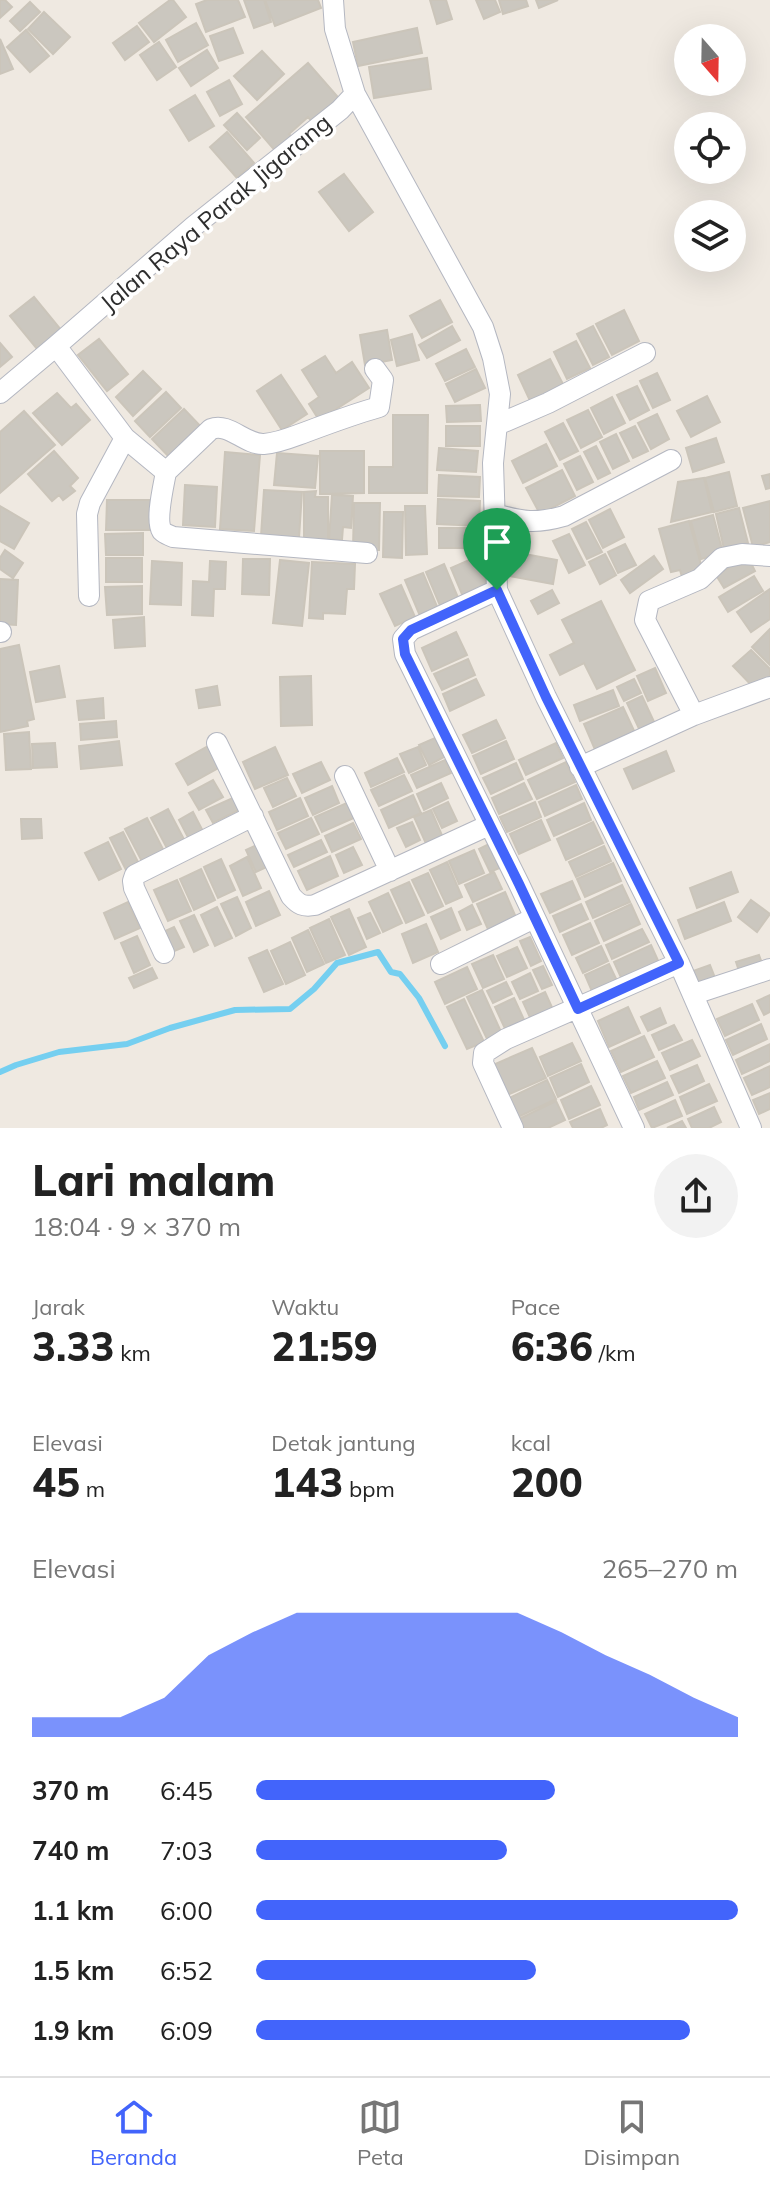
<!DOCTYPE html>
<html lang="id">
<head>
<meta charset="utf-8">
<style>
  :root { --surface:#fff; --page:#f2f2f2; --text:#222; --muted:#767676; --line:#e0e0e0; --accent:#4264fb }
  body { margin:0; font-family:Mulish,sans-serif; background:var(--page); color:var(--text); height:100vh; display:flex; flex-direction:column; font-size:30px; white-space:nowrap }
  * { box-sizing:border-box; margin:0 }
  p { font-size:26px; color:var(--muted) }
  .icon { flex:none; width:44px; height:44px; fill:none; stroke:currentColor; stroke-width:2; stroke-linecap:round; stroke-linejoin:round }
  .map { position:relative; height:1128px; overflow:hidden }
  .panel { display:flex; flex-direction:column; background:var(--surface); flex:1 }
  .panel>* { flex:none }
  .needle { width:52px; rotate:160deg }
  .fabs { position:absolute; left:674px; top:24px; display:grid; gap:16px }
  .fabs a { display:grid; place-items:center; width:72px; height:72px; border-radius:50%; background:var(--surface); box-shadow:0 8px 32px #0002; font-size:40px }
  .pin { position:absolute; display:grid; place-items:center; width:68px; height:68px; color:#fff; margin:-82px -34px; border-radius:50% 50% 50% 0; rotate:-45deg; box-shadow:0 0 8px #0007 }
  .pin .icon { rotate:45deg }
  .round { display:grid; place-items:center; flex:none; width:84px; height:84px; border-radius:42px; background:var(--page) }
  .summary { display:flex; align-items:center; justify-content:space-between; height:136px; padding:0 32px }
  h1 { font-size:44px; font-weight:800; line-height:60px }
  .stats { display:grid; grid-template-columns:repeat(3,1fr); gap:12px; height:136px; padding:8px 32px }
  .stats div { display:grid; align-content:center }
  .stats b { font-size:40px; font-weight:800 }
  .stats small { font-size:22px; font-weight:400 }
  .stats p { font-size:22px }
  .chart { height:224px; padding:16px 32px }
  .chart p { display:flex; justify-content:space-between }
  .chart svg { width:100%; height:144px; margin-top:8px; fill:var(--accent); opacity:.7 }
  ul { padding:0 32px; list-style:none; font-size:26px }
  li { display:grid; grid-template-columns:128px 96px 1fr; align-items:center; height:60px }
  li i { height:20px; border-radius:10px; background:var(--accent) }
  .tab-bar { display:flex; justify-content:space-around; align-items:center; height:112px; border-top:2px solid var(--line); background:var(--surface); font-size:22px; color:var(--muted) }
  .tab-bar a { display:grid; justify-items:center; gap:4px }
  .tab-bar .on { color:var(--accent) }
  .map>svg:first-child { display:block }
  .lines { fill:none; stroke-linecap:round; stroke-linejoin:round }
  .stream { stroke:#75cff0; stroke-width:6 }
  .building { fill:#cbc7bf; stroke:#cbc5ba; stroke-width:2 }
  .minor-casing { stroke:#b4b7c1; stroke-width:22 }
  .minor { stroke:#fff; stroke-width:20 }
  .route-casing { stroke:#fff; stroke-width:16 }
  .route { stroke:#4264fb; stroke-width:10 }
  .labels { text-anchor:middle; stroke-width:7; stroke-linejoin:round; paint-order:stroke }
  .street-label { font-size:24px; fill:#2e2e2e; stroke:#fff }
</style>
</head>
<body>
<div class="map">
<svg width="770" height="1128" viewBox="0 0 770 1128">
  <rect width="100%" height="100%" fill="#efe9e1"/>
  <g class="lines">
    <path class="stream" d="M0 1072 16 1065 59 1052 127 1044 170 1028 235 1010 290 1009 314 989 337 963 378 952 391 972 400 974 419 998 445 1046"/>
  </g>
  <path class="building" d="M0 0H5L12 7 0 18Z
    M170 0H173L186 17 154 42 139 23Z
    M207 0H238L245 17 206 32 196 4Z
    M244 0H264L271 22 254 28Z
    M265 0H318L321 8 275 26Z
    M430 0H446L452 19 437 24Z
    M476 0H495L500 12 484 19Z
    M499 0H526L528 6 503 14Z
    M536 0H558L539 8Z
    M30 2 40 12 20 31 10 21Z
    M44 12 70 37 53 54 28 29Z
    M196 23 208 45 178 62 166 40Z
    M137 26 149 42 125 60 113 43Z
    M233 28 243 53 219 61 210 36Z
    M417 28 422 53 358 66 353 42Z
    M26 30 49 56 30 72 7 47Z
    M0 39 13 69 0 74Z
    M159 42 176 67 157 80 140 55Z
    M207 50 218 68 191 86 179 68Z
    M262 51 284 74 257 100 234 76Z
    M427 58 431 89 374 98 369 67Z
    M308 63 343 103 316 127 308 117 289 134 294 140 278 154 246 117Z
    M229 80 242 104 220 116 207 92Z
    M195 95 214 126 189 141 170 110Z
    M237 113 260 138 247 150 224 125Z
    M227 132 254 163 237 178 210 147Z
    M344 174 373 212 349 231 319 192Z
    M34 297 62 331 38 350 10 316Z
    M440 300 452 322 422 338 410 316Z
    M624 310 639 341 612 355 596 324Z
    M452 326 460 340 427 358 419 345Z
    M593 326 609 357 593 365 577 334Z
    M387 330 392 360 365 365 360 335Z
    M412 334 419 360 397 366 391 340Z
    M99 339 128 374 107 391 78 355Z
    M576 341 590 368 567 379 554 352Z
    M0 343 12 357 0 367Z
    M466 349 475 367 445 381 436 364Z
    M325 356 336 373 352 362 369 388 319 420 309 404 319 397 302 370Z
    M550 359 564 386 531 403 518 375Z
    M476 369 485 388 455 402 446 384Z
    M143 371 161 389 133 416 116 397Z
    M657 373 670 400 653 408 640 381Z
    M281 375 307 414 282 430 257 391Z
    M637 386 649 410 630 420 617 395Z
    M166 392 181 408 150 437 135 421Z
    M57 393 71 408 76 404 90 420 62 445 33 413Z
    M707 396 720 422 691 437 677 411Z
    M612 397 625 423 604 434 591 408Z
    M480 405 481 421 447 422 446 406Z
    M184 409 204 430 172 460 152 439Z
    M588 410 602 437 581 448 567 420Z
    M24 411 55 445 0 493V432Z
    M657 414 669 439 651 449 638 423Z
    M393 415H428L427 493H369V467H393Z
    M563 423 578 451 560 460 545 432Z
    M446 426H480V446H446Z
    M635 426 648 451 633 458 620 433Z
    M616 434 629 461 613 469 600 442Z
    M716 438 724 462 693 472 686 448Z
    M546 444 557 466 523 483 512 461Z
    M596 446 610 473 598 479 584 452Z
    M439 448 478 451 476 472 437 470Z
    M54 451 78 478 70 486 75 491 63 500 59 495 52 501 28 474Z
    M320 451H364V493L320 494Z
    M225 452 260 455 254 531 220 529Z
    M277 453 318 456 315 488 274 485Z
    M580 456 593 482 577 490 564 464Z
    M562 470 575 496 540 514 526 488Z
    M729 472 737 506 714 512 705 478Z
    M770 474V488L766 489 762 476Z
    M439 475 480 477 479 497 438 496Z
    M704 478 712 512 671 522 678 482Z
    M185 485 217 487 215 527 183 525Z
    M264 490 302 492 299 538 261 536Z
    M316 491 315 497H328V542H304V492Z
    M332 495 353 496 351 528 343 527 342 540 329 539Z
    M438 499 480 501 479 526 437 524Z
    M107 500H151L150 530H106Z
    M770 501V542L753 547 743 508Z
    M354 503H380L379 550H353Z
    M0 506 29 523 14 549 0 541Z
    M405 506H425L427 554 406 555Z
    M739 508 748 543 724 549 716 514Z
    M610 509 624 537 603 548 589 520Z
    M384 512H403L402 558 383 557Z
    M713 515 723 553 701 559 691 521Z
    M689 521 703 572 682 577 680 570 671 572 659 529Z
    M586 522 602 552 587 559 572 529Z
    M439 528H478V548H439Z
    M143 533V555H106L105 534Z
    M569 534 585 565 569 573 553 541Z
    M625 544 636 565 618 573 608 552Z
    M5 550 23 563 13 578 0 569V558Z
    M514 552 557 560 553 584 509 576Z
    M605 554 616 575 600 584 589 562Z
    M654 556 663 569 630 593 621 580Z
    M476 557 489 588 464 599 451 568Z
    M748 557 755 571 724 588 716 575Z
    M106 558H142V582H106Z
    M243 559H270L269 595 242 594Z
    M280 560 309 563 302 626 273 623Z
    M152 561 182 563 181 605 150 604Z
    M210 561 226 562 225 589H214L213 616 192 615 193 581 209 582Z
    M312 562 355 564 354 589H347L345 614 323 613V619L309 618Z
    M444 564 459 600 441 608 426 572Z
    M423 573 438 609 420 616 405 580Z
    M754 576 763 591 728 612 719 597Z
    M0 579 18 580 16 625 0 624Z
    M401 585 415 617 395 626 380 594Z
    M142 586V614L107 615 105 587Z
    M770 589V619L751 632 737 612Z
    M552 590 559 603 538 614 531 601Z
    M601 601 635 670 597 689 584 663 560 675 550 655 574 643 562 620Z
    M144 617 145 646 115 648 113 620Z
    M770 629V665L752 647Z
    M456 632 467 655 432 671 422 648Z
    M19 645 34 719 27 721 28 726 0 732V649Z
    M751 650 770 669V678L757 691 733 666Z
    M468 659 475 675 442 690 434 674Z
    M59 666 65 697 36 702 30 672Z
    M655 668 666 693 648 701 637 676Z
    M311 676 312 725 281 726 280 677Z
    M476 679 484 695 450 711 443 694Z
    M634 679 641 693 624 701 617 687Z
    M217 686 220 705 199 708 196 690Z
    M613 690 619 706 580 721 574 705Z
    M642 696 656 726 641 733 627 703Z
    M103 698 104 718 79 720 77 701Z
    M623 707 636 735 596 752 584 724Z
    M496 720 505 738 472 753 463 735Z
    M116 721 117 737 81 740 80 724Z
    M29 732 31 769 6 770 4 734Z
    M435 738 444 757 429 765 419 745Z
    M119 741 122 765 81 769 79 746Z
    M506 741 514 759 481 774 473 756Z
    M55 743 57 767 33 768 32 744Z
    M556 743 563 758 526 775 519 760Z
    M208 746 220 767 188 785 176 764Z
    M275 747 288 775 255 789 243 762Z
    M418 747 426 765 409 773 400 754Z
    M666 751 674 771 633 789 624 769Z
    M397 758 404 772 371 787 365 773Z
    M445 760 451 773 417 788 411 775Z
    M321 762 330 780 302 793 293 774Z
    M566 762 575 782 537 799 528 780Z
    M516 763 523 779 491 794 483 778Z
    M404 775 412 791 379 806 371 790Z
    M287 778 296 796 273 807 264 788Z
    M213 780 223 797 199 810 189 793Z
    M441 783 448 798 424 810 417 794Z
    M524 783 532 799 499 814 492 798Z
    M576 785 582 799 545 816 539 802Z
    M332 786 339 803 313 815 305 798Z
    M413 795 421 813 389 828 381 810Z
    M235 797 241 809 213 823 206 810Z
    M300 798 308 816 277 830 269 812Z
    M349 802 356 817 322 832 315 817Z
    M448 802 457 821 442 828 433 809Z
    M535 802 541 817 507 832 500 817Z
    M584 803 591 820 554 836 547 820Z
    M168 809 187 845 170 854 151 818Z
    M431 810 444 840 428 848 414 817Z
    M193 812 205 835 191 843 179 820Z
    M147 818 166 855 145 867 125 829Z
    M311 818 319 834 286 849 278 833Z
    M21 819H41L42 838 22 839Z
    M541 820 550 840 519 854 510 834Z
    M412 822 420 840 406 847 397 828Z
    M593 822 603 843 566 860 557 839Z
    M353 823 361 839 332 852 325 836Z
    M123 832 141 868 128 874 110 838Z
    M321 840 327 852 294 867 288 855Z
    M108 842 121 869 99 880 85 853Z
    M261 843 271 865 256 872 246 850Z
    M491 843 502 867 490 872 479 849Z
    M604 846 611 861 576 877 569 862Z
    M353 847 362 865 344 873 336 855Z
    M474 850 484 873 459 884 449 861Z
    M330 856 338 876 307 890 298 871Z
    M247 857 261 888 243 896 230 866Z
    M221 859 235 890 218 898 204 867Z
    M447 862 462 897 446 904 430 870Z
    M613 863 621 881 585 897 577 879Z
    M201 869 215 900 194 910 180 879Z
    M494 872 502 889 473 902 465 885Z
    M731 872 738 892 697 908 690 888Z
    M428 873 443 906 428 913 412 880Z
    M177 880 191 911 168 921 154 890Z
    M572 881 580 899 550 913 541 894Z
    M409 882 424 915 406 923 391 890Z
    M622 885 630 902 593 918 586 902Z
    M269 891 280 915 256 926 246 902Z
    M505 892 518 922 490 934 477 904Z
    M388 893 402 923 383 932 369 902Z
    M237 897 251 928 236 936 221 904Z
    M751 900 770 914 757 932 738 917Z
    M128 902 140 928 115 939 104 913Z
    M724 902 731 921 685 939 678 920Z
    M581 904 588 919 560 932 553 916Z
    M631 904 640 924 604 941 595 921Z
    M472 905 481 924 467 930 459 912Z
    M217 907 232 938 215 946 201 915Z
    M451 908 460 930 441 939 431 917Z
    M349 909 366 947 349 955 331 917Z
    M370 913 380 933 367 939 358 918Z
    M194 915 208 945 194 952 180 921Z
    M329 919 345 955 326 963 310 928Z
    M590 923 599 943 572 955 563 935Z
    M426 924 438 952 413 963 402 934Z
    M174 927 184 947 172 952 163 932Z
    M642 929 649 942 612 959 606 945Z
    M308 930 324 964 307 972 292 938Z
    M137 936 150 965 134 973 121 943Z
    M530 937 541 961 531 966 520 941Z
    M290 942 305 975 286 984 271 951Z
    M651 945 660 965 623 982 614 962Z
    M601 946 608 961 583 973 576 958Z
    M517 947 527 968 507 977 497 956Z
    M267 950 283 984 264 992 249 958Z
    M493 955 504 979 483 988 472 964Z
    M759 955 763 966 740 974 736 962Z
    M609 964 619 985 594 996 585 975Z
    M710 965 717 983 700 989 693 971Z
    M543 966 552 985 542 989 533 970Z
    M467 967 477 989 445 1004 435 982Z
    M152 968 157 978 134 988 129 978Z
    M530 973 538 991 520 999 512 982Z
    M506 982 512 994 493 1003 487 991Z
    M482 990 502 1034 488 1041 467 997Z
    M545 992 555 1014 533 1024 523 1002Z
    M770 995V1012L764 1015 757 1001Z
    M514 998 526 1024 507 1033 495 1007Z
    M464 999 484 1042 467 1049 447 1007Z
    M752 1004 759 1020 725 1036 717 1019Z
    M628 1007 640 1033 609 1047 598 1021Z
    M660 1008 666 1023 648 1031 641 1017Z
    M761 1024 767 1039 733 1055 726 1040Z
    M674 1025 682 1040 659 1050 652 1035Z
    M644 1036 654 1057 621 1072 611 1051Z
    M692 1040 700 1056 670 1070 662 1053Z
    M572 1043 581 1061 548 1076 540 1057Z
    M770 1044V1061L742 1074 736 1060Z
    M532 1048 546 1078 507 1095 493 1065Z
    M657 1061 665 1078 631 1093 623 1076Z
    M581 1064 589 1082 558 1097 550 1078Z
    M697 1065 704 1081 679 1093 671 1076Z
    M770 1066V1087L752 1095 744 1078Z
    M547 1080 556 1099 516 1118 507 1099Z
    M667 1082 673 1095 639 1110 634 1097Z
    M709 1084 717 1101 687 1114 680 1097Z
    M591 1086 600 1105 569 1119 561 1100Z
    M770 1093V1109L759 1114 753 1100Z
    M675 1100 682 1116 652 1128 645 1114Z
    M556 1101 565 1120 548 1128H521L517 1120Z
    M714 1107 721 1122 709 1128H692L688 1119Z
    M600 1109 607 1125 601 1128H573L570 1122Z
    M682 1121 686 1128H667Z"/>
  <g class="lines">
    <g class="minor-casing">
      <path id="minor" d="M333 0 335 29 355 94 483 327 493 358 500 394 493 463 497 590 546 697 679 963 751 1128
        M56 346 125 438 166 472 211 429C229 422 245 445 264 444 279 443 292 437 306 432 330 423 354 414 379 407L383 380 375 369
        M0 393 56 346 194 226 340 110 355 94
        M497 425 548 403 645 353
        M166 472C164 484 155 520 162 531 165 534 169 535 173 537L367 553
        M495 514C523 522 536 524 564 516L671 460
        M497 590 411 630 403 639 405 654 519 884 634 1128
        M89 596 87 514 90 503 125 438
        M0 632H1
        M694 715 645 620 649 601 700 579 722 558 742 554 770 556
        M217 743 291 896C299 905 303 907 315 905L489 825
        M580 767 694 715 770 687
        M345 776 390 871
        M164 953 134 888 133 881 135 875 253 816
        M441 964 534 918
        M694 994 770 969
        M513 1128 483 1063 484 1053 506 1039 679 963"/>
    </g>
    <use href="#minor" class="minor"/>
  </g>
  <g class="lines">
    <g class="route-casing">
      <path id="route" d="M497 590 546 697 679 963 578 1009 519 884 405 654 403 639 411 630Z"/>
    </g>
    <use href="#route" class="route"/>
  </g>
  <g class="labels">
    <g class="street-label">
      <text transform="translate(216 213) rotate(-40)" y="8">Jalan Raya Parak Jigarang</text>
    </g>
  </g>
</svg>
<div class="fabs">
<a><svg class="needle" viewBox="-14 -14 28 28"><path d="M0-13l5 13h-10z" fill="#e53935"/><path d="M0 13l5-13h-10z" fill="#767676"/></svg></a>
<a><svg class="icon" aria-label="locate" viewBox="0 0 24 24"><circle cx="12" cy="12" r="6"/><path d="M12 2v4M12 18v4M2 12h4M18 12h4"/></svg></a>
<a><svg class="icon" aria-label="layers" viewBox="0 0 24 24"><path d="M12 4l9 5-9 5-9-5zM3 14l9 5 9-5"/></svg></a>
</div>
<div class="pin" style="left:497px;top:590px;background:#1e9e55"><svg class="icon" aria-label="arrive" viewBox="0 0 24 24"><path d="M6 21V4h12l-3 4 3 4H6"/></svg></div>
</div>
<section class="panel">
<div class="summary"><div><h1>Lari malam</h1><p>18:04 · 9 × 370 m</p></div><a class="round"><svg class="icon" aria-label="share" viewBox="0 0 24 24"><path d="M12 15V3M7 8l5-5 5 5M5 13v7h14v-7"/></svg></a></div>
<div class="stats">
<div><p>Jarak</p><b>3.33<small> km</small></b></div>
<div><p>Waktu</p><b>21:59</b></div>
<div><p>Pace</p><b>6:36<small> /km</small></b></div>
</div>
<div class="stats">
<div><p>Elevasi</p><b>45<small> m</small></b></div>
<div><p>Detak jantung</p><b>143<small> bpm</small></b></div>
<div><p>kcal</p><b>200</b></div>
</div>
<div class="chart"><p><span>Elevasi</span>265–270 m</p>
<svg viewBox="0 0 160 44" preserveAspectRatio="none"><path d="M0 44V38L10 38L20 38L30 32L40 19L50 12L60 6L70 6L80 6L90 6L100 6L110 6L120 12L130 19L140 25L150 32L160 38V44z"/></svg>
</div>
<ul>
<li><b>370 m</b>6:45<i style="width:62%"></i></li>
<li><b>740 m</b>7:03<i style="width:52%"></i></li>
<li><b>1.1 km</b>6:00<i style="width:100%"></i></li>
<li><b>1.5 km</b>6:52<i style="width:58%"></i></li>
<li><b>1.9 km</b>6:09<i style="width:90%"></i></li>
</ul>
</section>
<nav class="tab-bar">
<a class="on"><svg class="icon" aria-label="home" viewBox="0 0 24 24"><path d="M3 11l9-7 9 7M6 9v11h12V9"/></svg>Beranda</a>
<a><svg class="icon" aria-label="map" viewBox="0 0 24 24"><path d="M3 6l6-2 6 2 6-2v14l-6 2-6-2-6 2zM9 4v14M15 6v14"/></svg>Peta</a>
<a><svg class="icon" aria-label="saved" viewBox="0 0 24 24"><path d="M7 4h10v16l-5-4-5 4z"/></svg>Disimpan</a>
</nav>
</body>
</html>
